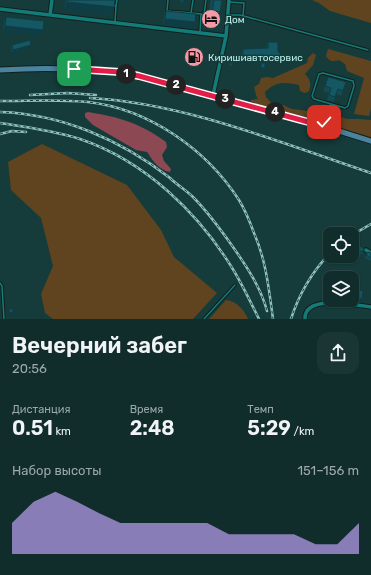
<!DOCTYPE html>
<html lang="ru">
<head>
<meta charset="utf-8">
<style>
  :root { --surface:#102d2c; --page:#193534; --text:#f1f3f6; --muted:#9ca8a9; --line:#304948; --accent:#bca0f2 }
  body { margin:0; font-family:Rubik,sans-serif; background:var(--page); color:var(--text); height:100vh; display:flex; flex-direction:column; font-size:15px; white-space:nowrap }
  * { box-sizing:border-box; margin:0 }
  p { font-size:13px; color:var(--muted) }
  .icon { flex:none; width:22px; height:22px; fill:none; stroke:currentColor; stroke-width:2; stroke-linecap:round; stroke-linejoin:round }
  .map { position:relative; height:319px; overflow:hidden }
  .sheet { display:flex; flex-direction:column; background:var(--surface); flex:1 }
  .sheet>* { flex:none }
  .tools { position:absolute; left:323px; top:227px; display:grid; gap:8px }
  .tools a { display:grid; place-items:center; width:36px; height:36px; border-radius:8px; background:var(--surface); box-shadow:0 1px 3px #0004,0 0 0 1px var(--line); font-size:20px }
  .pin { position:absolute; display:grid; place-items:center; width:34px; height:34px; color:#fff; margin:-17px; border-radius:8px; box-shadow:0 2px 6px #0006 }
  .km { position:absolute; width:20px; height:20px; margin:-10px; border-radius:50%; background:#222; color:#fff; font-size:11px; line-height:20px; text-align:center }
  .round { display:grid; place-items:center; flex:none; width:42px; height:42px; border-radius:12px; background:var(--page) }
  .head { display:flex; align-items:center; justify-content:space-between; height:68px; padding:0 12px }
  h1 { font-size:22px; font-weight:600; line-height:30px }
  .stats { display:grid; grid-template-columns:repeat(3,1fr); gap:6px; height:68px; padding:4px 12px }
  .stats div { display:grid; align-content:center }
  .stats b { font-size:20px; font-weight:600 }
  .stats small { font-size:11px; font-weight:400 }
  .stats p { font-size:11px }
  .chart { height:112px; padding:8px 12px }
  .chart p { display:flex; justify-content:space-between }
  .chart svg { width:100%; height:72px; margin-top:4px; fill:var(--accent); opacity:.7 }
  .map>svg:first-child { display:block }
  .green { fill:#604420 }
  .water { fill:#8d4953 }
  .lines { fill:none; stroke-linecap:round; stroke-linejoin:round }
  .service-casing { stroke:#10201f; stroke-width:3.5 }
  .minor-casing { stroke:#10201f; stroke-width:5.5 }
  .secondary-casing { stroke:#10201f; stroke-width:7 }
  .service { stroke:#147c78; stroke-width:1.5 }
  .minor { stroke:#147c78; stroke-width:3.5 }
  .secondary { stroke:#4b829d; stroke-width:5 }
  .rail-casing { stroke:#90c1bf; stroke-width:2.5 }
  .rail { stroke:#153c3a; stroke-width:1; stroke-dasharray:3; stroke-linecap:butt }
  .wall { fill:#124b54 }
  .shaded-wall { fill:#0f3d45 }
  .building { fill:#155762; stroke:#0f3d45 }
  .route-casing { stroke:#fff; stroke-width:8 }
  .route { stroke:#e11d48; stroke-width:5 }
  .labels { text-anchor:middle; stroke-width:3; stroke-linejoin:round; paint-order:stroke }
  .poi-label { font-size:10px; fill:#bbf0ed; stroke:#153c3a; text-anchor:start }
</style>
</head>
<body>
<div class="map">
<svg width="371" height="319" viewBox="0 0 371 319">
  <rect width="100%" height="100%" fill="#153c3a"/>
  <path class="green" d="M312 0H371V23L330 11 319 3Z
    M328 49 371 61V109L369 116 354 114 364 78 347 71 345 64 339 60C333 62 330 62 326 56Z
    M313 53 316 55 313 65 305 74C311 80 311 84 309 91L305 93 300 91 299 85C284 82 276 81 265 92L266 97 273 105H283L292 109 332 114 347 119H359L371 120V138L251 102V100L258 99 256 95 254 87 259 84 261 78 267 77 273 78 307 63 308 58Z
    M42 144 127 185 161 230 174 257 217 293 193 319H53L45 313 41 294 53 266 41 218 11 190 8 162Z
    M226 300C236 301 244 309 248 319H209Z"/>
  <path class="water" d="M88 112C119 117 140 123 166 142L167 147 162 155 164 161 171 169 170 172C159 170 153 161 147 152L136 150 93 125 85 117V113Z"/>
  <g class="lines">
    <g class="service-casing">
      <path id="service" d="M168 0 167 11 191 13
        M193 0 191 13 201 14 200 32
        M229 2 244 3 243 16
        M114 6H116L117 0
        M201 14 204 15 206 0
        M228 15H240L368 50
        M115 22 116 6
        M323 73 353 81 354 86 348 106 345 108 314 99 312 96 319 74Z
        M324 124 330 105
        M0 283 2 286 4 319
        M204 319 235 285"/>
    </g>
    <g class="minor-casing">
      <path id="minor" d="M0 9 226 36
        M50 15 52 0
        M213 95 226 36 229 0
        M366 250 371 253
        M305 319C304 294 356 305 371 307"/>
    </g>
    <g class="secondary-casing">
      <path id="secondary" d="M0 70C46 67 93 68 139 76L323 126 371 141"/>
    </g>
    <use href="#service" class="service"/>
    <use href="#minor" class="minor"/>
    <use href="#secondary" class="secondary"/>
    <g class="rail-casing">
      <path id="rail" d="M30 95 68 93 96 95
        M90 98C185 103 281 143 371 173
        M0 101C29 101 59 99 88 102 149 109 206 149 239 200 245 210 250 222 254 233 266 260 269 290 273 319
        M0 112C62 114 121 140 170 178 177 185 186 190 193 197 208 212 221 230 233 247 247 267 261 288 267 311
        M0 123C26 127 55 131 80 139 145 161 199 213 234 271 243 286 251 303 259 319
        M0 134 12 131 26 132
        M352 235 371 224
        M291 319C299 294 312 272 330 253"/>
    </g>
    <use href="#rail" class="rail"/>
  </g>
  <path class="wall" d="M66 0H112L114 7 111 15 64 10 65 4Z
    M180 0H187L185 4 182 3Z
    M211 0H222L216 24H207Z
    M166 11 195 22 193 28 163 25 164 17Z
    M6 17 43 30 41 35 3 32 4 22Z
    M268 42 278 61 241 62V54L243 49 266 48Z
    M12 45 30 48 12 53 11 48Z
    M231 58 234 59 232 66 229 65Z
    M328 77 343 91 341 96 336 94 334 102 327 100 329 93 323 91Z
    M358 249 363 252 361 255 357 251Z
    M371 253V259L370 261 365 258 366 255Z
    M330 277 326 286 323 284 324 281Z"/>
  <path class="shaded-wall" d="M121 0H128V1H120Z
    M155 0H164L163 3 154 2Z
    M184 0H187L185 4 182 3Z
    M67 2 114 7 111 15 64 10Z
    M212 12H220L216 24H207Z
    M165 19 195 22 193 28 163 25Z
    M5 26 43 30 41 35 3 32Z
    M31 45 30 48 12 53 13 50Z
    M243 56H280L278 61 241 62Z
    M261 68H265L264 71H260Z
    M357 298 362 299 361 301H356Z"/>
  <path class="building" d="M67 0H115L114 7 67 2Z
    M214 0H222L220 12H212Z
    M166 11 196 14 195 22 165 19Z
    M6 17 44 21 43 30 5 26Z
    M30 40 31 45 13 50 12 45Z
    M268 42H278V52H280V56H243V49L268 48Z
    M231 58 234 59 233 63H230Z
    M261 63H265V68H261Z
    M328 77 346 82 343 91 338 89 335 97 329 95 331 88 325 86Z
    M360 246 364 249 362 252 358 249Z
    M368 252 371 253V258L366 255Z
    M327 276 330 277 327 283 324 281Z
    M358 290 363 291 362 299 357 298Z
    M9 309H13L12 313 9 312Z"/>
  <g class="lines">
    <g class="route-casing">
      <path id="route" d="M74 69 120 72 139 76 323 126 324 122"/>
    </g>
    <use href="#route" class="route"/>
  </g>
  <defs>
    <g id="hotel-disc" transform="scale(1)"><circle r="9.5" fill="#f49aa6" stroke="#153c3a"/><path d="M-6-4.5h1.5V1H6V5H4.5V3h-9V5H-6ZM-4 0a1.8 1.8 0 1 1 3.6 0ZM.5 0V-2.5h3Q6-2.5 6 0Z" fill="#111"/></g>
    <g id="fuel-disc" transform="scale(1)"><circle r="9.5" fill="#f49aa6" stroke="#153c3a"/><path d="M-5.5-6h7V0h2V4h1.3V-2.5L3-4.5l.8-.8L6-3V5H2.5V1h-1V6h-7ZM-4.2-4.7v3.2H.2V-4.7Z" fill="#111"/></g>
  </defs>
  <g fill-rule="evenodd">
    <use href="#hotel-disc" x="211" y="19"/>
    <use href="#fuel-disc" x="194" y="57"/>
  </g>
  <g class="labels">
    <g class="poi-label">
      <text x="225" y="23">Дом</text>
      <text x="208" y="61">Киришиавтосервис</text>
    </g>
  </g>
</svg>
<div class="tools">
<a><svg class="icon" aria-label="locate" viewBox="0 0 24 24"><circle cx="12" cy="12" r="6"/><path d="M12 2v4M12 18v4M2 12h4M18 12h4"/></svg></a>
<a><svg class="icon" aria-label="layers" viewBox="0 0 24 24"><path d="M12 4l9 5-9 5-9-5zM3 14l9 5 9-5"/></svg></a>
</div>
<div class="pin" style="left:74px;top:69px;background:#1e9e55"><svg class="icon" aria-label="arrive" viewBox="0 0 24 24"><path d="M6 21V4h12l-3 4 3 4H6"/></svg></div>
<div class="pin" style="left:324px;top:122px;background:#d93025"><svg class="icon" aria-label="check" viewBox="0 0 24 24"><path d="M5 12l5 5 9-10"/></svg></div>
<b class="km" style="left:126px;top:74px">1</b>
<b class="km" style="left:176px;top:85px">2</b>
<b class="km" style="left:225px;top:99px">3</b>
<b class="km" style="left:275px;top:112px">4</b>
</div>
<section class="sheet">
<div class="head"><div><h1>Вечерний забег</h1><p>20:56</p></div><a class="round"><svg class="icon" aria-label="share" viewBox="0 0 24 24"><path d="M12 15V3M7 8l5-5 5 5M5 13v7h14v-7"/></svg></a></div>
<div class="stats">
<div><p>Дистанция</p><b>0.51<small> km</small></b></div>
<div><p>Время</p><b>2:48</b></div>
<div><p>Темп</p><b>5:29<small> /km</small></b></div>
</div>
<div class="chart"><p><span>Набор высоты</span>151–156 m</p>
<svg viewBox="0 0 160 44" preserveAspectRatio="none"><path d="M0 44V25L10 12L20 6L30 12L40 19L50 25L60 25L70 25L80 25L90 25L100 32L110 32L120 32L130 32L140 38L150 38L160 25V44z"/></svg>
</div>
</section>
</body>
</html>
